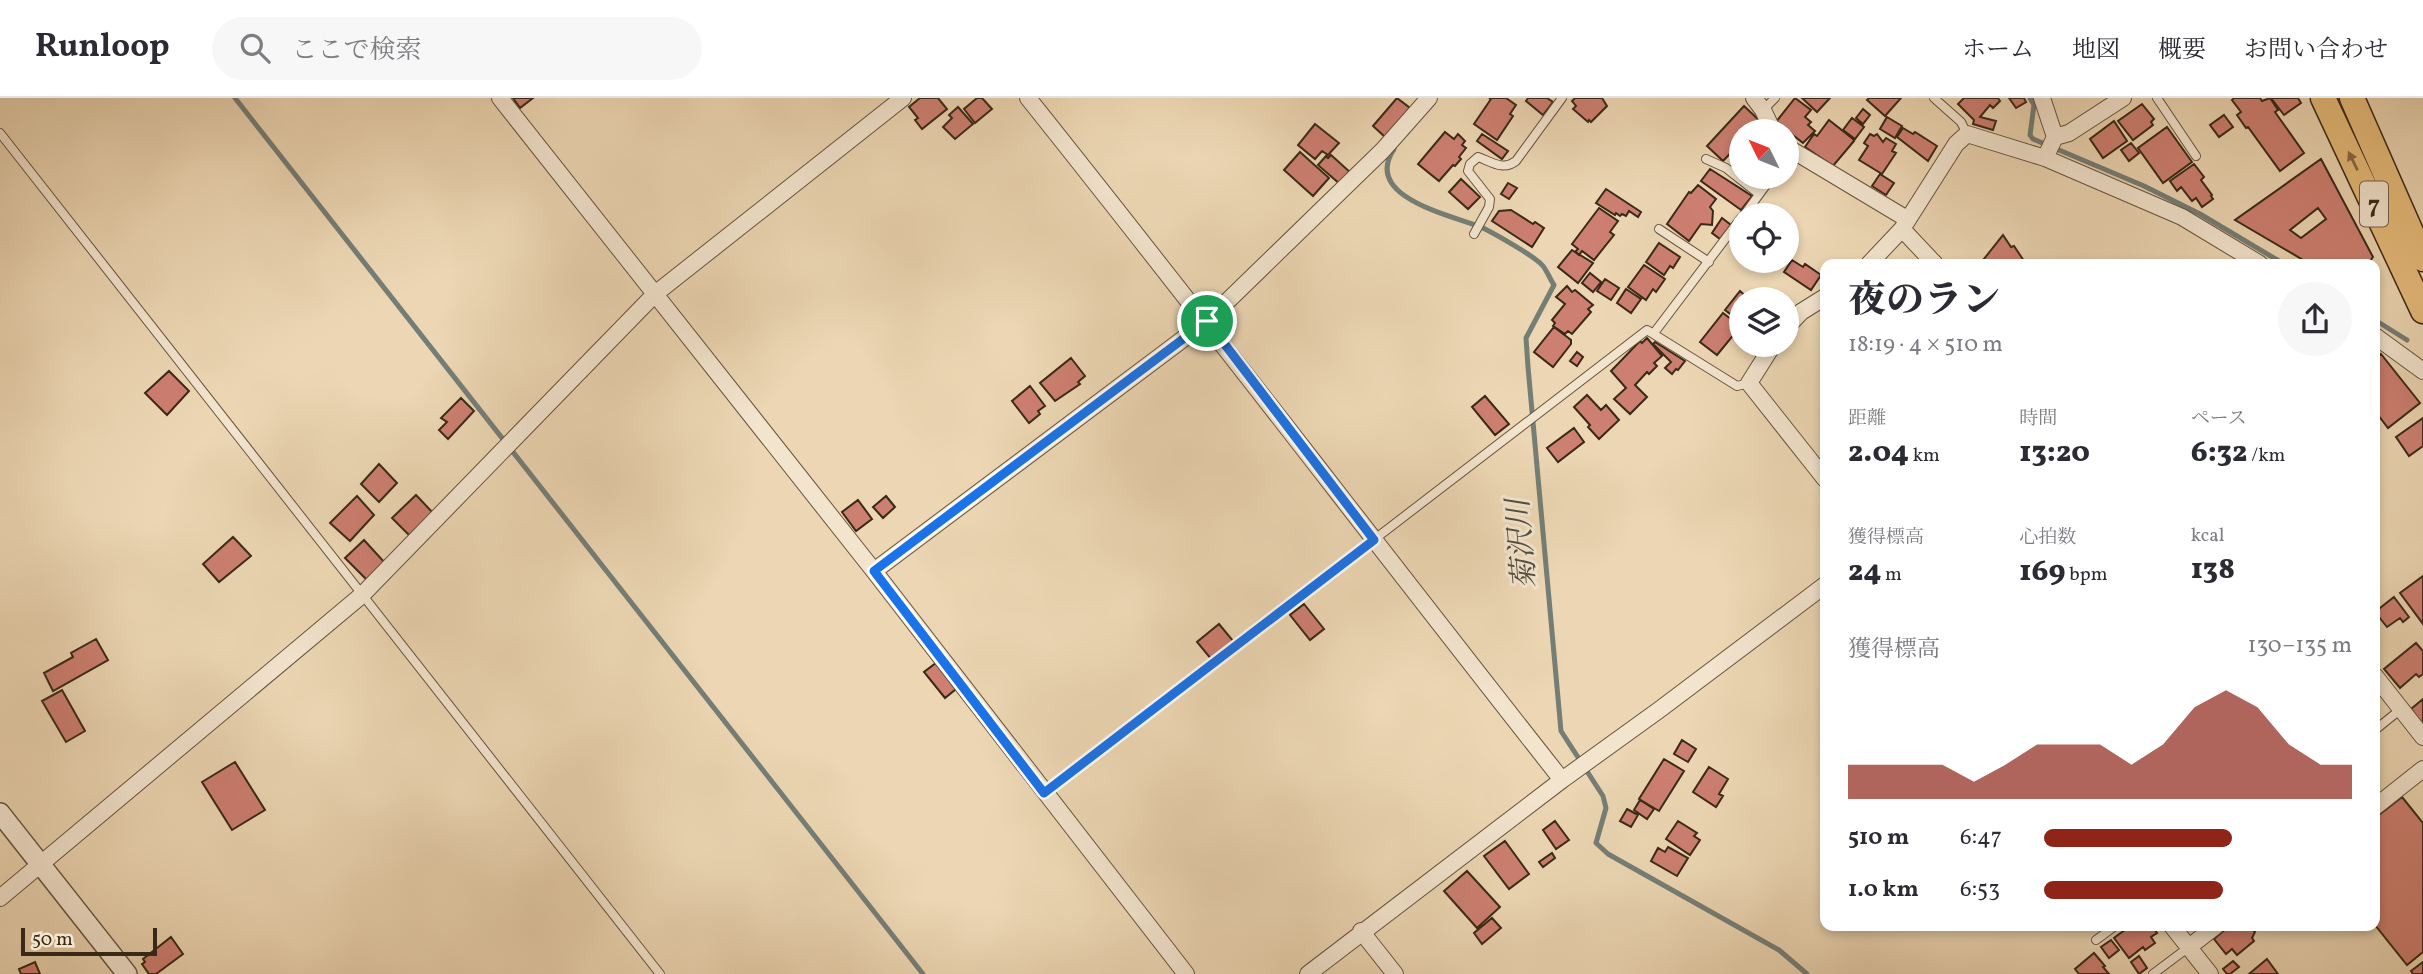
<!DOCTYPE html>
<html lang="ja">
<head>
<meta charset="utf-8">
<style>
  :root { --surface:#fff; --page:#f7f7f7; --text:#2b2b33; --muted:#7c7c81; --line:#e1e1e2; --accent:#8f2418 }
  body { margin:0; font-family:Vollkorn,"Noto Serif JP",serif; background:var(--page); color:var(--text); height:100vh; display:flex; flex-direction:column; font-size:26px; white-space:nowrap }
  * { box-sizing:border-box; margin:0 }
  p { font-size:23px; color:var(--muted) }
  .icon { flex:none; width:38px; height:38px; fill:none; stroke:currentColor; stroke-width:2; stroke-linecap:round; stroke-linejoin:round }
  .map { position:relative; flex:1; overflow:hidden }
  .sheet { position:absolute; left:1820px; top:161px; width:560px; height:672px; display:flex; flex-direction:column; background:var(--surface); border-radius:14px; box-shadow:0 4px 10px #0003 }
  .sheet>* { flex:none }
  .needle { width:46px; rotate:313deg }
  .buttons { position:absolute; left:1729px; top:21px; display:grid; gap:14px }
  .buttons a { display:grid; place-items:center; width:70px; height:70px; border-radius:50%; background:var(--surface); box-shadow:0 4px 10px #0003; font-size:35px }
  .scale { position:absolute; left:21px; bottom:18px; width:136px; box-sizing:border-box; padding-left:7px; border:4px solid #3a2917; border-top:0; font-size:19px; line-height:24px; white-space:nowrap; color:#3a2917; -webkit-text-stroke:5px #f3e4ce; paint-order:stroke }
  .pin { position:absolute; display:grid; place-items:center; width:60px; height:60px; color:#fff; margin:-30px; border:4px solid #fff; border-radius:50%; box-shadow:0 2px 7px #0007 }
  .round { display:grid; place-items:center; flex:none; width:74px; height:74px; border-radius:37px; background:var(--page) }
  .overview { display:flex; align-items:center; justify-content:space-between; height:119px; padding:0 28px }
  h1 { font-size:38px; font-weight:800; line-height:52px }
  .figures { display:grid; grid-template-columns:repeat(3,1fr); gap:10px; height:119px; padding:7px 28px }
  .figures div { display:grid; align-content:center }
  .figures b { font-size:30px; font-weight:800 }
  .figures small { font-size:19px; font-weight:400 }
  .figures p { font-size:19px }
  .chart { height:196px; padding:14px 28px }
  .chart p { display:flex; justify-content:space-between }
  .chart svg { width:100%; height:126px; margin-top:7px; fill:var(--accent); opacity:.7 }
  ul { padding:0 28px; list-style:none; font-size:23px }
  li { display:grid; grid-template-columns:112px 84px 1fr; align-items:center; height:52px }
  li i { height:18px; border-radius:9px; background:var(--accent) }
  header { display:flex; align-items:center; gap:42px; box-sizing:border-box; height:98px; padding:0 35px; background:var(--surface); border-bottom:2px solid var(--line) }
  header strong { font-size:33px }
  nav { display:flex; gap:38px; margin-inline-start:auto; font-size:24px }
  .search { width:490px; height:63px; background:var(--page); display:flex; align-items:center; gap:18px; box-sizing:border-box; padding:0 24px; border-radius:38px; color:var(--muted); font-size:26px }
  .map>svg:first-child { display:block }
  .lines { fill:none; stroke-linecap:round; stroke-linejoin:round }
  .stream { stroke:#757e76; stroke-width:5 }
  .building { fill:#cd7f71; stroke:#3a2917; stroke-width:2; fill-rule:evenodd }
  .service-casing { stroke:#66543e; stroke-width:10 }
  .minor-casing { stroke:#66543e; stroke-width:18 }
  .tertiary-casing { stroke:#66543e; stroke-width:22 }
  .primary-casing { stroke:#3a2917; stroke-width:27 }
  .service { stroke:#f3e4ce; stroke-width:8 }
  .minor { stroke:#f3e4ce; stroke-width:16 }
  .tertiary { stroke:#f3e4ce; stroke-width:19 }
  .primary { stroke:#e6bb7a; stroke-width:24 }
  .oneway { fill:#876b44 }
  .route-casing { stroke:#fff; stroke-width:14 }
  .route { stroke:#1a73e8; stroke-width:9 }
  .labels { text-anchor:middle; stroke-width:6; stroke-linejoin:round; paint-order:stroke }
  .shield { fill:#f3e4ce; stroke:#72614e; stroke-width:2 }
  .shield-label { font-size:26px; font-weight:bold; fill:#3a2917 }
  .water-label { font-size:30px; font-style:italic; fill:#524c3f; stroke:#f3e4ce }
</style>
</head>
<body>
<header>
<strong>Runloop</strong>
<div class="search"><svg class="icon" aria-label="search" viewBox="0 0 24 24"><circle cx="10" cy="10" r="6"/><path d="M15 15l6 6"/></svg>ここで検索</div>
<nav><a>ホーム</a><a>地図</a><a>概要</a><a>お問い合わせ</a></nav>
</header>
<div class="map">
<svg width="2423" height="876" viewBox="0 0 2423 876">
  <rect width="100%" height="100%" fill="#ecd6b3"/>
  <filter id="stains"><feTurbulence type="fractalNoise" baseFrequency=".00286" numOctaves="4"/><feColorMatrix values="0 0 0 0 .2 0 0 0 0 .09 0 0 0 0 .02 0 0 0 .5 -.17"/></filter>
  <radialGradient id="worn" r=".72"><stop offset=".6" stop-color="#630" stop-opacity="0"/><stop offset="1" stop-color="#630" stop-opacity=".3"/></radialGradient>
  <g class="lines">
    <path class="stream" d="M235 0 923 876
      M2030 0 2034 7 2030 37 2033 41 2144 88 2200 116 2284 166
      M1394 51C1361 100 1455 118 1483 130 1495 136 1536 159 1543 168 1547 173 1550 181 1554 187L1526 240 1528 269 1561 633 1603 698 1606 710 1596 745 1608 756 1779 852 1807 876
      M2375 222 2407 242"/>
  </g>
  <path class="building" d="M513 0H533L520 10Z
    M920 0H938L947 11 922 31 915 22 918 20 909 9Z
    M977 0H982L992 11 975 25 964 11Z
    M1397 0 1410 10 1385 39 1373 28Z
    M1489 0H1506L1516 7 1510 16 1513 18 1497 42 1474 26 1491 1Z
    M1528 0H1547L1553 4 1543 17 1526 3Z
    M1575 0H1602L1607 8 1591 24 1589 22 1588 24 1573 11 1576 8 1572 3Z
    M1795 0 1811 12 1805 19 1811 24 1808 27 1815 33 1803 45 1776 24Z
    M1802 0H1830L1817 14Z
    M1869 0H1901L1885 18 1867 2Z
    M1964 0H1998L2000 3 1993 10 1990 7 1980 19 1996 23 1993 32 1973 26 1974 22 1958 6Z
    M2009 0H2024L2026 4 2016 10Z
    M2234 0H2260L2262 3 2270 0 2278 12 2275 14 2304 55 2280 73 2248 29 2246 30 2237 17 2241 14 2232 2Z
    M2271 0H2298L2301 5 2284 17Z
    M2142 6 2154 21 2151 24 2153 27 2133 42 2118 23Z
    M1744 8 1761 24 1752 33H1741V44L1723 63 1707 48Z
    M958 9 973 26 955 41 943 29 952 20 949 17Z
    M1863 11 1870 17 1863 26 1856 20Z
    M2224 17 2233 29 2219 39 2210 27Z
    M1887 19 1902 28 1895 40 1880 31Z
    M1852 20 1864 29 1855 41 1843 32Z
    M1829 22 1853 41 1854 43 1833 68 1805 49 1814 36 1817 38Z
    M2114 23 2127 43 2103 60 2090 41Z
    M1315 26 1339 45 1328 57 1322 53 1315 61 1298 47Z
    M2167 29 2192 64 2163 85 2138 50Z
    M1903 30 1913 36 1915 34 1937 48 1928 63 1897 39Z
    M1445 34 1454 41 1458 36 1465 43 1462 47 1466 50 1459 59 1461 61 1455 68 1453 67 1439 83 1418 66Z
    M1482 36 1508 53 1502 61 1477 43Z
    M1870 36 1874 38 1877 36 1883 44 1886 40 1896 46 1892 53 1896 55 1882 76 1859 62 1868 48 1864 45Z
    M2131 45 2139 55 2129 63 2121 52Z
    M1300 54 1329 80 1313 98 1284 72Z
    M1331 57 1351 75 1341 87 1318 67 1326 58 1328 60Z
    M2321 61 2373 159 2368 166H2310L2235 122ZM2318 110 2326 121 2301 140 2290 132Z
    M2194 66 2204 79 2201 82 2212 97 2211 98 2213 101 2202 109 2196 100 2192 103 2181 89 2177 93 2170 83Z
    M1710 71 1752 98 1741 112 1701 83Z
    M1880 76 1894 85 1886 97 1872 88Z
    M1461 81 1480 99 1468 111 1449 94Z
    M1508 85 1517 90 1509 101 1501 96Z
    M1698 87 1716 101 1710 109 1713 113 1712 127 1701 126 1689 143 1667 126 1689 94 1691 95Z
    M1606 91 1641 114 1638 119 1629 113 1626 118 1622 116 1620 118 1616 115 1615 117 1596 105Z
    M1599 110 1618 123 1610 134 1614 137 1594 162 1582 153 1579 157 1575 154 1578 151 1572 146Z
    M1511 112 1533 126 1535 124 1544 130 1532 149 1492 123 1499 113Z
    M1722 120 1731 127 1720 141 1712 135Z
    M2003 137 2011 149 2014 148 2026 166H1980Z
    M1659 145 1680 159 1673 170 1670 168 1664 177 1646 164Z
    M1572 152 1593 165 1578 185 1558 169Z
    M1792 162 1803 169 1805 166 1821 177 1811 192 1784 174Z
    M1644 167 1665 181 1656 194 1653 191 1646 202 1628 189Z
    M1590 175 1601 184 1593 194 1582 185Z
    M1605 181 1619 190 1611 202 1597 193Z
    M1567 188 1572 194 1575 192 1593 207 1588 211 1591 214 1572 236 1568 233 1565 236 1553 228 1555 225 1552 222 1565 206 1556 199Z
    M1626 191 1641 201 1631 215 1617 205Z
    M1740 193 1749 201H1741V224L1725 212Z
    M1723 215 1740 228 1741 233 1738 237 1735 235 1717 257 1700 244Z
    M1554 229 1571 242V246L1553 269 1534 254Z
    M1647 240 1662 258 1654 265 1657 268 1649 276 1647 274 1635 287 1647 299 1630 316 1614 301 1626 290 1611 273 1640 243 1642 245Z
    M1655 244 1685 263 1678 272 1676 271 1672 276 1665 270 1671 264 1653 246Z
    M1577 254 1583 259 1577 268 1570 263Z
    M2381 256 2420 305 2388 330 2375 313V261Z
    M1071 260 1085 278 1078 284 1080 286 1055 303 1040 285Z
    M169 273 189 293 167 317 145 295Z
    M1030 288 1045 308 1038 313 1040 316 1029 325 1012 303Z
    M1587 297 1601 312 1606 307 1619 322 1599 341 1588 329 1590 327 1574 309Z
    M1485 298 1509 326 1495 337 1472 309Z
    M461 300 474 313 448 341 439 332 447 324 441 320Z
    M2423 320V348L2409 358 2396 339Z
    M1574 330 1584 344 1558 364 1547 350Z
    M379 366 397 385 379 404 361 386Z
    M416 397 434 416 411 439 392 420Z
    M357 398 374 417 350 443 330 425Z
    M886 398 895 409 883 420 873 409Z
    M858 402 872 421 856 433 842 414Z
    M233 439 251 458 219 484 203 466Z
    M364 442 385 465 367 482 345 460Z
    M2423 478V526L2400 495Z
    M2394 499 2409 519 2403 524 2400 520 2387 529 2375 514Z
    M1304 506 1324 531 1310 542 1290 517Z
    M1219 526 1234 544 1212 562 1197 544Z
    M96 541 108 562 53 593 44 575 73 559 71 555Z
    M2416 545 2423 553V576L2419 579 2416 576 2400 590 2384 571Z
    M936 565 956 591 945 600 924 574Z
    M62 592 85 633 66 644 42 603Z
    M2423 601V627L2411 611Z
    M1682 642 1696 651 1688 664 1674 656Z
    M1664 661 1684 673 1659 713 1639 701Z
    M235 664 265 712 232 732 202 684Z
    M1709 669 1728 681 1719 696 1723 698 1716 709 1693 694Z
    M2402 699 2423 725V854L2407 867 2375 827V720Z
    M1640 702 1654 711 1647 721 1634 712Z
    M1627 711 1638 717 1631 729 1620 723Z
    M1555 723 1569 742 1556 751 1543 732Z
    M1678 723 1697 735 1694 738 1700 742 1690 757 1666 741Z
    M1505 743 1529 776 1509 791 1484 758Z
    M1668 749 1688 760 1677 778 1651 763 1658 750 1665 754Z
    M1552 755 1555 760 1543 769 1539 764Z
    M1467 773 1500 809 1477 830 1444 793Z
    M1492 820 1501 830 1482 846 1474 835Z
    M2130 828H2152L2157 835 2151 839 2155 845 2145 852 2143 849 2129 860 2114 840Z
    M2229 828H2250L2255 834 2252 840 2254 843 2237 857 2232 851 2226 856 2214 841Z
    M171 839 183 856 156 876H149L142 866 145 864 143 861Z
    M2111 842 2119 852 2109 860 2101 849Z
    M2094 855 2105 868 2103 869 2109 876H2079L2075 871Z
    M2139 858 2147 870 2139 876 2131 864Z
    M2267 861 2278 876H2249Z
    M2233 863 2239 869 2230 876H2227L2223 871Z
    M35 864 40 876H21L19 871Z
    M2423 864V876H2413L2411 873Z"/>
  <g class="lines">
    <g class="service-casing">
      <path id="service" d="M1934 0 1961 24 1967 36
        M2157 0 2196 58
        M1763 12 1775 0
        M0 35 660 876
        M1706 61 1726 70 1759 96
        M1744 117 1772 79
        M1659 131 1709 164
        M1474 136 1489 109 1490 101 1468 73 1470 66 1478 59C1492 64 1503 73 1516 63L1562 0
        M1654 235 1741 120
        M2375 632 2401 611
        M1044 695 1647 232 1737 288 1749 285
        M2096 842 2115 828
        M2153 876 2189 849"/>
    </g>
    <g class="minor-casing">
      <path id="minor" d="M500 0 874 473 1186 876
        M1028 0C1208 225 1383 455 1562 682
        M1754 0 1763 12 1773 33
        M2055 39 2069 35 2123 0
        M1787 49 1907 121
        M2045 60 2182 119 2260 166
        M1902 131 1935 166
        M1869 166 1902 131 1956 46 1967 36 2045 60 2055 39 2042 0
        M1787 229 1801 214 1825 199
        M2375 238 2423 273
        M1773 247 1749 285 1825 381
        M874 473 1207 223 1383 52 1429 0
        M2375 578 2423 639
        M2375 709 2423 671
        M0 800 362 497 655 196 903 0
        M2172 828 2210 876
        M1361 833 1395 876
        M2189 849 2216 828
        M1308 876 1562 682 1659 612 1825 487"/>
    </g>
    <g class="tertiary-casing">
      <path id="tertiary" d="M0 715 127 876"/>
    </g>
    <g class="primary-casing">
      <path id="primary" d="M2323 0 2423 213
        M2352 0 2423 161"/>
    </g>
    <use href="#service" class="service"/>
    <use href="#minor" class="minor"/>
    <use href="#tertiary" class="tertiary"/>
    <use href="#primary" class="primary"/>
  </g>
  <defs><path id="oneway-solid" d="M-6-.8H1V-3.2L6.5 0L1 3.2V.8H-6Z" transform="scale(1.75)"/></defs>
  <use class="oneway" href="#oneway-solid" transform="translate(2353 63) rotate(-116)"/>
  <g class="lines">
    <g class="route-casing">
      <path id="route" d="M1207 223 1374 442 1044 695 874 473Z"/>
    </g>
    <use href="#route" class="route"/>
  </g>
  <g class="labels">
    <rect class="shield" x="2360" y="83.5" width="28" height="45" rx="5"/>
    <g class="shield-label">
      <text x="2374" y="115">7</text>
    </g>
    <g class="water-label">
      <text transform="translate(1521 446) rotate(-95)" y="10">菊沢川</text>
    </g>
  </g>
  <rect width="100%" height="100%" filter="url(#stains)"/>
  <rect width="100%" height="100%" fill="url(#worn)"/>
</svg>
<div class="buttons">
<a><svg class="needle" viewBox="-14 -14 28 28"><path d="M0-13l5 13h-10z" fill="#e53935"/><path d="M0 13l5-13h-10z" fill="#7c7c81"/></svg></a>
<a><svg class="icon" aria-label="locate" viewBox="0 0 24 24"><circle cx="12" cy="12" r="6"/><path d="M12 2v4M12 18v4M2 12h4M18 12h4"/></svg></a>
<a><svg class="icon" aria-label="layers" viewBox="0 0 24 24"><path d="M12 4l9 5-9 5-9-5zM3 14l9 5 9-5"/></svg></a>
</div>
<div class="scale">50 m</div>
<div class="pin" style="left:1207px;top:223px;background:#1e9e55"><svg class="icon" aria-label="arrive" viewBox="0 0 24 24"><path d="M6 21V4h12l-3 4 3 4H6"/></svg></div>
<section class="sheet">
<div class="overview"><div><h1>夜のラン</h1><p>18:19 · 4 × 510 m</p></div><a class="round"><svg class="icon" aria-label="share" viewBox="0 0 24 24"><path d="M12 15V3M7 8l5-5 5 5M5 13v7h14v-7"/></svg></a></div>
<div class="figures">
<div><p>距離</p><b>2.04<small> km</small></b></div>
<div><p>時間</p><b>13:20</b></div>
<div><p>ペース</p><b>6:32<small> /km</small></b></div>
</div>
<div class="figures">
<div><p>獲得標高</p><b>24<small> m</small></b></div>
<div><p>心拍数</p><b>169<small> bpm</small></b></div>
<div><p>kcal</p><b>138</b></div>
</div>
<div class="chart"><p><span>獲得標高</span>130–135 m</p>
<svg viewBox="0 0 160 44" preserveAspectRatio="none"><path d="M0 44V32L10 32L20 32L30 32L40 38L50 32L60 25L70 25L80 25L90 32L100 25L110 12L120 6L130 12L140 25L150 32L160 32V44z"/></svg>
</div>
<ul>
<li><b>510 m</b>6:47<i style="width:61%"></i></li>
<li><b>1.0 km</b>6:53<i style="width:58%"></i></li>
</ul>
</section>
</div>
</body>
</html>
